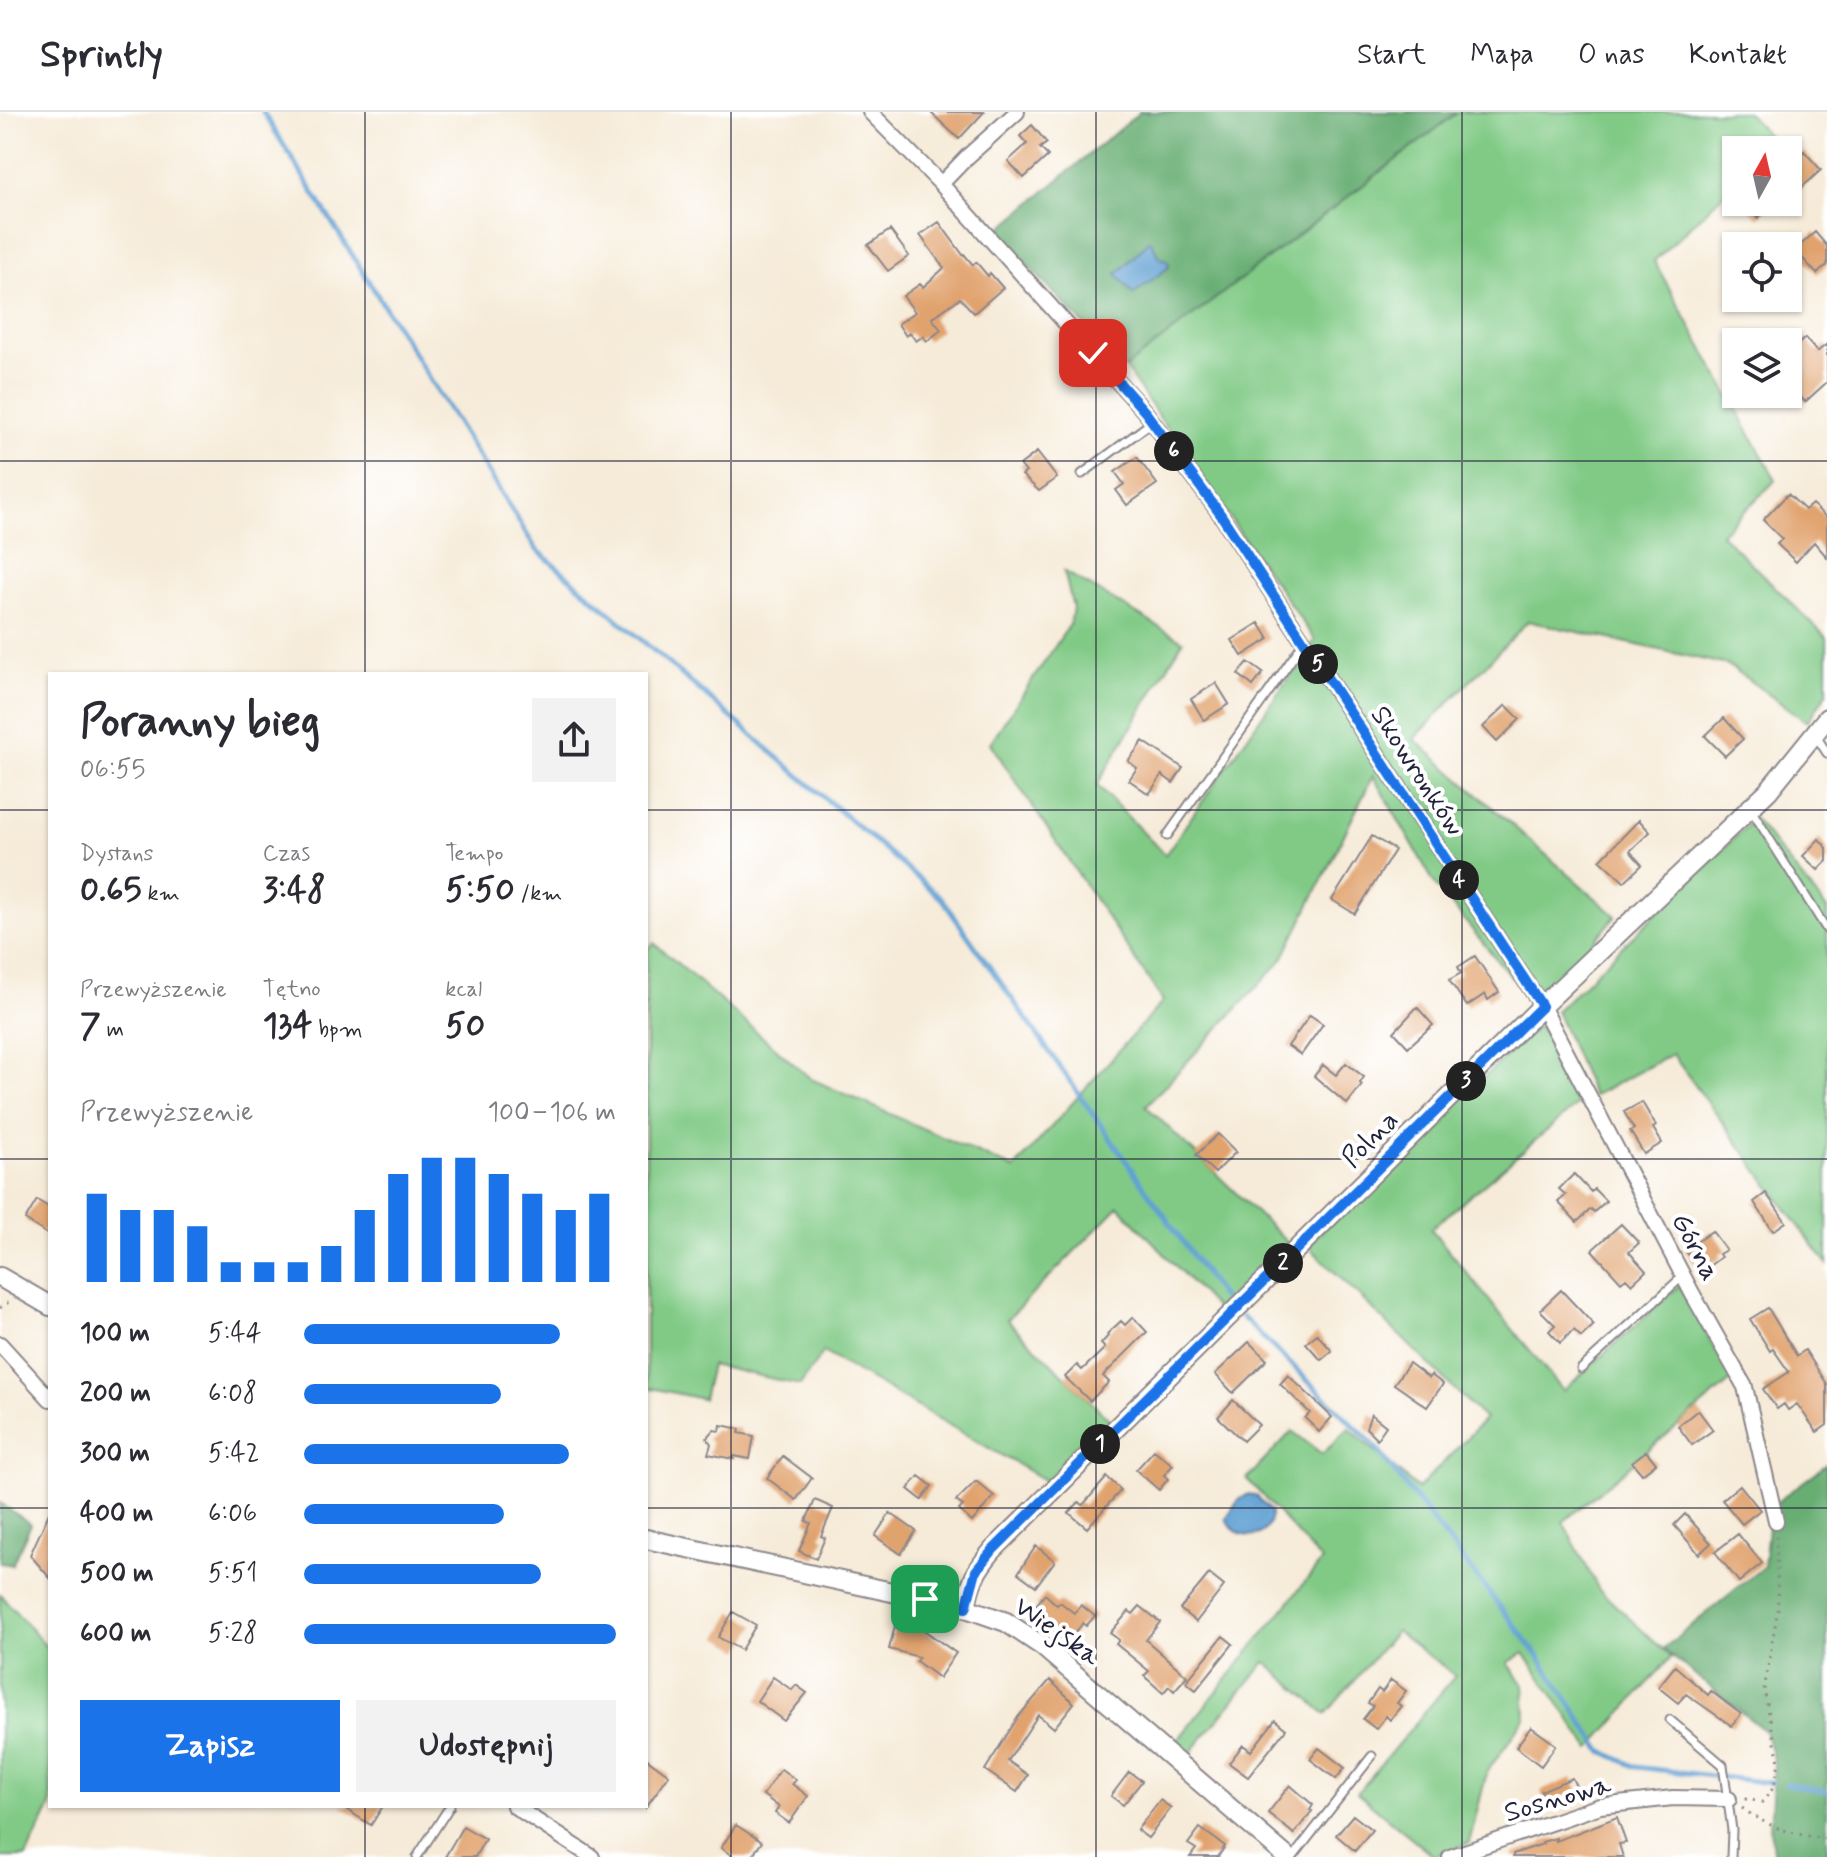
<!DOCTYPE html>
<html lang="pl">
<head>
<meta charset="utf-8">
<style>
  :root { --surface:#fff; --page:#f2f2f3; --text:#2b2b33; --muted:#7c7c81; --line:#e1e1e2; --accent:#1a73e8 }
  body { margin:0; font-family:Mynerve,sans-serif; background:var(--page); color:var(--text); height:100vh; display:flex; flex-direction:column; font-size:30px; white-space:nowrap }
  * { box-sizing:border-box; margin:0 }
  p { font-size:26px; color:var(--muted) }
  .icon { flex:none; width:44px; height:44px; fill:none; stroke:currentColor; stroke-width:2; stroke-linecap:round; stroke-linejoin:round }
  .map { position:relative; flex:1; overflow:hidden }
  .side { position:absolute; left:48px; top:560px; width:600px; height:1136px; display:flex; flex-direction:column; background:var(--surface); border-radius:0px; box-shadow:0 2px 6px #0004 }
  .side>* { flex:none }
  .needle { width:52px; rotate:8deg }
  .buttons { position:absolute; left:1722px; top:24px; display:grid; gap:16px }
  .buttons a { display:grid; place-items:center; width:80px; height:80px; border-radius:0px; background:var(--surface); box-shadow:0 2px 6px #0004; font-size:40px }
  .pin { position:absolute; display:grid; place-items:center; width:68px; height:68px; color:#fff; margin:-34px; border-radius:16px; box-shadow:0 4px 12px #0006 }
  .km { position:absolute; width:40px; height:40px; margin:-20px; border-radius:50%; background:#222; color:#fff; font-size:22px; line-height:40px; text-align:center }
  .round { display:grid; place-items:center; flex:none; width:84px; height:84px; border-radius:0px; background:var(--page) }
  .headline { display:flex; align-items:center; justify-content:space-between; height:136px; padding:0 32px }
  h1 { font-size:44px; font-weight:700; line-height:60px }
  .stats { display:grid; grid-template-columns:repeat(3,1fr); gap:12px; height:136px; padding:8px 32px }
  .stats div { display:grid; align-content:center }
  .stats b { font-size:34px; font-weight:700 }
  .stats small { font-size:22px; font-weight:400 }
  .stats p { font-size:22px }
  .chart { height:224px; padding:16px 32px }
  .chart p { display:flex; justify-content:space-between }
  .chart svg { width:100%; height:144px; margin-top:8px; stroke:var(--accent); stroke-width:6 }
  .button { display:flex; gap:16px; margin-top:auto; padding:16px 32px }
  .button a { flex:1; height:92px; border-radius:0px; background:var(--accent); color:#fff; font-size:32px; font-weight:700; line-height:92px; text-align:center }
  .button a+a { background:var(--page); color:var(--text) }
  ul { padding:0 32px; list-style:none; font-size:26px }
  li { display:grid; grid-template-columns:128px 96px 1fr; align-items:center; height:60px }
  li i { height:20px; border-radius:10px; background:var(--accent) }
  header { display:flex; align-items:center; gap:48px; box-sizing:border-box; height:112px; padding:0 40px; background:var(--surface); border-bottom:2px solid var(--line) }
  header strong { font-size:38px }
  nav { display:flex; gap:44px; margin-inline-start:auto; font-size:28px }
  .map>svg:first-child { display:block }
  .green { fill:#81ca86; stroke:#527660; stroke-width:2 }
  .forest { fill:#68ae73; stroke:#456857; stroke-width:2 }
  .water { fill:#61a0d3; stroke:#426187; stroke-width:2 }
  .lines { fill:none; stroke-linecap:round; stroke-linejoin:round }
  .stream { stroke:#61a0d3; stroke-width:5 }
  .building { fill:#e1a36e }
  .service-casing { stroke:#8c868a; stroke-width:11 }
  .minor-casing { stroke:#8c868a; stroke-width:18 }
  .tertiary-casing { stroke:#8c868a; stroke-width:22 }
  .path { stroke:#8c868a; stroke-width:3; stroke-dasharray:2 6; stroke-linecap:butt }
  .service { stroke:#fff; stroke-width:7 }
  .minor { stroke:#fff; stroke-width:14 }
  .tertiary { stroke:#fff; stroke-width:18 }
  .route-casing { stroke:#fff; stroke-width:16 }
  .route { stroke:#1a73e8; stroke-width:10 }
  .grid { fill:none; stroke:#22223b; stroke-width:2; stroke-opacity:0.55 }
  .labels { text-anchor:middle; stroke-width:8; stroke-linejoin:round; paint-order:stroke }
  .street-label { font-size:28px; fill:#22223b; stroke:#fff }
</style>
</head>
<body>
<header>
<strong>Sprintly</strong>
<nav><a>Start</a><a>Mapa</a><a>O nas</a><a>Kontakt</a></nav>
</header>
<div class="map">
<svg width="1827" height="1745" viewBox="0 0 1827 1745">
  <rect width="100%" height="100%" fill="#fff"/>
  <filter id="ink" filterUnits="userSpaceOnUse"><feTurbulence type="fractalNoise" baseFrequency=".0125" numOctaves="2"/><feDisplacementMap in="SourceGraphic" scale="16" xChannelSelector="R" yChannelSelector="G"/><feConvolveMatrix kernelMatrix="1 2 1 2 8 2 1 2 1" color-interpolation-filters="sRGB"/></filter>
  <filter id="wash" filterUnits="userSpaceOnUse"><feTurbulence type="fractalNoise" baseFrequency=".006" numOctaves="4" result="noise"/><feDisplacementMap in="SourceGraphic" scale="32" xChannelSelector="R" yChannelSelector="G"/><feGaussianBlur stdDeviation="1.8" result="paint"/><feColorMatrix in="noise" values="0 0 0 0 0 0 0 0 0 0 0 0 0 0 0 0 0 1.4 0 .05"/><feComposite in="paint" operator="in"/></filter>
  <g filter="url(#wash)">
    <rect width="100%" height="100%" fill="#f6ebd8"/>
    <path class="green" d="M1458 0H1747L1775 32 1769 38H1736V70L1654 149 1776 368 1721 422 1827 526V581L1807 610 1728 553 1528 509 1414 627 1616 804 1536 895 1436 774 1373 664 1283 847 1146 994 1295 1138 1224 1205 1119 1094 1007 1208 1116 1314 1053 1373 823 1240 800 1273 711 1253 703 1287 646 1275V839L654 831 811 967 1014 1057 1163 889 990 631 1070 512 1073 496 1064 459 1183 529 1097 673 1165 743 1315 528 1125 256Z
      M1754 707 1827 797V1152L1672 942 1593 984 1556 899Z
      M1539 913 1584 987 1431 1117 1563 1279 1680 1173 1732 1268 1563 1410 1599 1478 1671 1545 1590 1637 1524 1541 1508 1551 1524 1573 1526 1605 1487 1660 1469 1731 1434 1744 1357 1681 1455 1564 1396 1519 1326 1602 1265 1550 1188 1644 1172 1635 1322 1449 1247 1367 1292 1319 1322 1342 1349 1316 1418 1377 1485 1307 1307 1133Z
      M0 1482 50 1539 51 1694 26 1745H0Z"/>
    <path class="forest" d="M1140 0H1458L1125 256 996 120Z
      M1827 1352V1745H1774L1770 1718 1774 1650 1765 1619 1663 1537 1764 1454 1770 1395Z
      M0 1391 31 1412 12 1453 0 1451Z"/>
    <path class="water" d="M1150 128 1160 146 1168 149 1169 155 1133 182 1117 162Z
      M1248 1382 1257 1384 1271 1400C1271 1430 1237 1431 1226 1406L1238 1389Z"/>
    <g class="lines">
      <path class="stream" d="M263 0 536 437 942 787 1223 1187
        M1242 1205 1373 1332 1537 1542 1602 1639 1636 1655 1771 1671
        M1787 1672 1827 1680"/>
    </g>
    <g id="blocks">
      <path class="building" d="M930 0H984L959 27Z
        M1032 13 1047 31 1040 36 1048 44 1024 66 1008 49 1027 32 1020 24Z
        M1804 39 1821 58 1799 78 1788 67V54Z
        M1756 90H1775L1758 106 1749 96Z
        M939 110 963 143 964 142 973 153 976 150 988 164 990 161 1003 176 974 201 960 186 932 206 941 218 927 229 923 224 916 229 910 221 906 224 898 212 915 200 903 184 920 172 923 175 944 156 920 123Z
        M890 118 909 144 888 159 868 133Z
        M1815 120 1827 134V153L1817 162 1795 138Z
        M1805 226 1817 240 1827 232V270L1805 290 1789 272 1796 265 1788 255V241Z
        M1037 340 1057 366 1039 379 1022 363 1026 360 1020 353Z
        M1137 345 1157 372 1127 393 1116 378 1124 372 1115 360Z
        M1788 382 1805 398 1812 392 1827 406V445L1814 430 1796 450 1777 432 1782 427 1763 408Z
        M1259 511 1269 527 1242 544 1232 528Z
        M1248 550 1263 561 1253 574 1238 562Z
        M1216 571 1229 592 1204 608 1191 587Z
        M1506 593 1520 607 1497 630 1483 615Z
        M1724 606 1743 627 1725 644 1705 624Z
        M1143 629 1183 656 1173 671 1162 663 1149 682 1129 668 1137 656 1128 649Z
        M1639 708 1650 720 1630 739 1642 753 1624 770 1600 748Z
        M1372 724 1395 738 1355 802 1332 788Z
        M1819 727 1827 736V749L1818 758 1803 744Z
        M1475 844 1499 880 1488 888 1485 882 1467 894 1449 868 1461 861 1458 855Z
        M1417 895 1433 913 1408 935 1394 920Z
        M1310 903 1323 912 1301 943 1288 934Z
        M1346 951 1364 965 1360 971 1362 973 1347 992 1314 964 1323 953 1336 963Z
        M1642 990 1656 1014 1653 1016 1662 1031 1644 1042 1630 1019 1634 1017 1624 1000Z
        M1218 1022 1236 1040 1215 1061 1196 1043Z
        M1574 1062 1591 1080 1594 1077 1606 1089 1594 1100 1591 1097 1577 1110 1558 1090 1566 1083 1559 1077Z
        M1766 1081 1786 1110 1773 1119 1754 1090Z
        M37 1088 50 1096V1124L25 1108Z
        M1621 1112 1639 1131 1629 1140 1646 1159 1632 1172 1626 1166 1621 1170 1592 1138Z
        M1712 1119 1726 1138 1719 1142 1721 1145 1701 1160 1685 1138Z
        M1561 1178 1594 1213 1581 1225 1574 1218 1560 1231 1549 1219 1555 1213 1540 1198Z
        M1768 1196 1797 1244 1805 1238 1827 1272V1313L1817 1320 1797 1292 1788 1298 1784 1292 1777 1297 1763 1277 1789 1260 1773 1237 1770 1239 1750 1207Z
        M1133 1205 1147 1220 1103 1264 1109 1270 1090 1289 1065 1265 1077 1253 1082 1258 1105 1236 1101 1232 1108 1224 1107 1222 1121 1209 1125 1213Z
        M1317 1222 1332 1239 1321 1248 1306 1231Z
        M1249 1230 1267 1248 1233 1281 1215 1262Z
        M1409 1251 1429 1266 1431 1263 1443 1272 1427 1295 1394 1272Z
        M1288 1263 1332 1305 1319 1320 1305 1306 1310 1301 1280 1272Z
        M1233 1288 1259 1313 1243 1329 1218 1305Z
        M1698 1298 1713 1318 1692 1333 1678 1314Z
        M1371 1302 1386 1314 1377 1327 1366 1316Z
        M721 1313 740 1317 739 1321 754 1324 750 1347 734 1344V1347L708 1342 711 1332 707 1326 714 1318 720 1319Z
        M1154 1338 1173 1353 1164 1363 1168 1367 1159 1378 1136 1358Z
        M1646 1339 1656 1351 1642 1362 1632 1350Z
        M783 1344 812 1366 796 1388 767 1366Z
        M919 1364 932 1374 922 1388 908 1377Z
        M1107 1365 1121 1378 1087 1416 1069 1401 1079 1390 1083 1393Z
        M976 1369 994 1384 972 1410 959 1398 963 1394 956 1389Z
        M1740 1373 1760 1398 1742 1412 1722 1388Z
        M815 1388 833 1396 821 1424 825 1426 816 1447 799 1439 811 1411 806 1409Z
        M50 1399V1466L30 1443Z
        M890 1401 916 1419 901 1442 875 1424Z
        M1685 1402 1711 1431 1699 1442 1674 1413Z
        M1738 1422 1762 1451 1739 1470 1715 1440Z
        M1036 1434 1055 1449 1036 1474 1018 1461Z
        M1209 1462 1224 1474 1196 1510 1180 1497Z
        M1045 1482 1057 1493 1060 1490 1074 1501 1081 1493 1095 1504 1086 1514 1083 1511 1067 1531 1034 1504 1040 1496 1036 1493Z
        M1140 1494 1160 1510 1146 1528 1187 1564 1174 1579 1169 1574 1163 1581 1144 1564 1149 1559 1116 1532 1119 1528 1110 1521 1129 1499 1133 1502Z
        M733 1500 756 1513 741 1538 718 1525Z
        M897 1506 919 1512 921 1516 956 1541 939 1566 916 1549 919 1545 889 1537Z
        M1223 1524 1233 1532 1196 1578 1186 1570Z
        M1675 1554 1708 1583 1711 1579 1741 1602 1732 1614 1686 1582 1678 1591 1658 1575Z
        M773 1565 792 1578 796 1573 807 1581 784 1609 757 1589Z
        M1050 1568 1074 1591 1054 1616 1038 1603 1008 1649 1028 1663 1017 1680 985 1658 1018 1605Z
        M1391 1568 1406 1579 1397 1591 1401 1594 1390 1608 1386 1604 1376 1617 1363 1607 1373 1594 1368 1591 1378 1577 1382 1580Z
        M1275 1608 1286 1617 1248 1665 1229 1651 1243 1633 1251 1639Z
        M1531 1615 1556 1633 1541 1654 1516 1635Z
        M1319 1636 1345 1656 1336 1667 1310 1647Z
        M646 1646 669 1663 646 1695Z
        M781 1657 796 1668 792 1672 808 1684 789 1711 775 1701 779 1695 763 1683Z
        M1129 1660 1142 1669 1123 1693 1111 1684Z
        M1572 1666 1578 1678 1547 1692 1541 1679Z
        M1290 1673 1313 1693 1310 1698 1312 1699 1294 1722 1268 1701Z
        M1160 1688 1171 1696 1148 1726 1137 1718Z
        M341 1694H383L371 1713Z
        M1353 1703 1372 1718 1355 1739 1336 1723Z
        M1617 1705 1626 1731 1619 1732 1623 1745H1513V1742L1543 1732 1542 1730 1556 1726V1729Z
        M736 1713 762 1730 751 1745H734L721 1736Z
        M463 1714 485 1727 475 1745H445Z
        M1200 1716 1225 1734 1218 1745H1190L1196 1737 1188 1732Z"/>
    </g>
  </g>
  <g filter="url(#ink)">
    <use href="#blocks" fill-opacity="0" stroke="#8c868a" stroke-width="2"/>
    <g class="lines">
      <g class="service-casing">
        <path id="service" d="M1082 362 1152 310
          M1816 624 1827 641
          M1752 699 1827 818
          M1167 724 1304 530
          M1581 1257 1683 1164
          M1670 1608 1723 1653 1732 1718 1731 1745
          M417 1745 450 1694
          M1293 1745 1372 1644"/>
      </g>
      <g class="minor-casing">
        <path id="minor" d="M870 0 941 72 1146 301 1221 403 1542 894 1692 1181 1745 1275 1776 1409
          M941 72 967 45 1017 0
          M0 1232 50 1287
          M514 1694 592 1745
          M1450 1745 1600 1694 1673 1686 1729 1687"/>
      </g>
      <g class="tertiary-casing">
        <path id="tertiary" d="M0 1165 50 1194
          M646 1427 966 1496 1006 1510 1042 1534 1287 1745
          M966 1496C969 1471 977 1457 993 1438L1542 894 1768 679 1827 606"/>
      </g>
      <path class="path" d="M0 1196 10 1189
        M1745 1687 1762 1690 1774 1675 1779 1650 1764 1578 1778 1497 1776 1423
        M1742 1696C1771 1717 1792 1722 1827 1727"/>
      <use href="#service" class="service"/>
      <use href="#minor" class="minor"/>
      <use href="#tertiary" class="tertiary"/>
    </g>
  </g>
  <g class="lines" filter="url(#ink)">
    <g class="route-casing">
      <path id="route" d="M925 1487 966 1496 976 1459 993 1438 1542 894 1221 403 1146 301 1093 241"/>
    </g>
    <use href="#route" class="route"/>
  </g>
  <path class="grid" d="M365 0V562M731 0V1745M1096 0V1745M1462 0V1745M0 349H1827M0 698H50M646 698H1827M0 1047H50M646 1047H1827M0 1396H50M646 1396H1827M365 1694V1745"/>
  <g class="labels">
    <g class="street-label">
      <text transform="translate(1419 658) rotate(57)" y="10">Skowronków</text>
      <text transform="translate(1369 1026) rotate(-45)" y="10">Polna</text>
      <text transform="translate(1697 1134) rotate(62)" y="10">Górna</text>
      <text transform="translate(1058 1518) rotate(35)" y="10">Wiejska</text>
      <text transform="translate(1557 1685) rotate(-16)" y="10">Sosnowa</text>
    </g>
  </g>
</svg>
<div class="buttons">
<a><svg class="needle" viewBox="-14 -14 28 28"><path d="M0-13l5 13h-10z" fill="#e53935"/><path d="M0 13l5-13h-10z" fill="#7c7c81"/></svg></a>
<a><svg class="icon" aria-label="locate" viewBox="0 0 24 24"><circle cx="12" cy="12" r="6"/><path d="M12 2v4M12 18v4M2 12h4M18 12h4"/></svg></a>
<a><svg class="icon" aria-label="layers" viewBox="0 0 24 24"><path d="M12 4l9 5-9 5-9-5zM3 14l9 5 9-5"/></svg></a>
</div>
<div class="pin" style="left:925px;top:1487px;background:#1e9e55"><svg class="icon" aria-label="arrive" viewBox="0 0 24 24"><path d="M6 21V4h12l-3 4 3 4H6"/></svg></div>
<div class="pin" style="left:1093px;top:241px;background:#d93025"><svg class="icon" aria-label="check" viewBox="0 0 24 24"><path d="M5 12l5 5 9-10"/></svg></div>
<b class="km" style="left:1100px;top:1332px">1</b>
<b class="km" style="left:1283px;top:1151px">2</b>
<b class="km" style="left:1466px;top:969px">3</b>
<b class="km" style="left:1459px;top:768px">4</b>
<b class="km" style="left:1318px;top:552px">5</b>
<b class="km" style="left:1174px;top:339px">6</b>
<section class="side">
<div class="headline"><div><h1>Poranny bieg</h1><p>06:55</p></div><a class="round"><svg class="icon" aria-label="share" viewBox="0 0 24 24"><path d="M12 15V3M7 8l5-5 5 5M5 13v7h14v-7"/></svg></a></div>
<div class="stats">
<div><p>Dystans</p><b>0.65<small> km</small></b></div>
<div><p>Czas</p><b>3:48</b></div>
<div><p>Tempo</p><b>5:50<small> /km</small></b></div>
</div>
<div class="stats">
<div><p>Przewyższenie</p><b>7<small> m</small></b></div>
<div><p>Tętno</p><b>134<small> bpm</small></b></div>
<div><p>kcal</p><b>50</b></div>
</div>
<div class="chart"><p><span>Przewyższenie</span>100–106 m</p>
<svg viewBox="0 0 160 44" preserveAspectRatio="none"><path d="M5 44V17M15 44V22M25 44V22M35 44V27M45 44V38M55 44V38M65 44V38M75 44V33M85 44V22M95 44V11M105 44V6M115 44V6M125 44V11M135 44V17M145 44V22M155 44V17"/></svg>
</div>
<ul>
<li><b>100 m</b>5:44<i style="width:82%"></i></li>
<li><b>200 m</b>6:08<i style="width:63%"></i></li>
<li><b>300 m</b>5:42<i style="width:85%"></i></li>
<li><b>400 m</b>6:06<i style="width:64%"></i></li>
<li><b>500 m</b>5:51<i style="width:76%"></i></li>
<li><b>600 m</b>5:28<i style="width:100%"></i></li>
</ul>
<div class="button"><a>Zapisz</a><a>Udostępnij</a></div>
</section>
</div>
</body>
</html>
